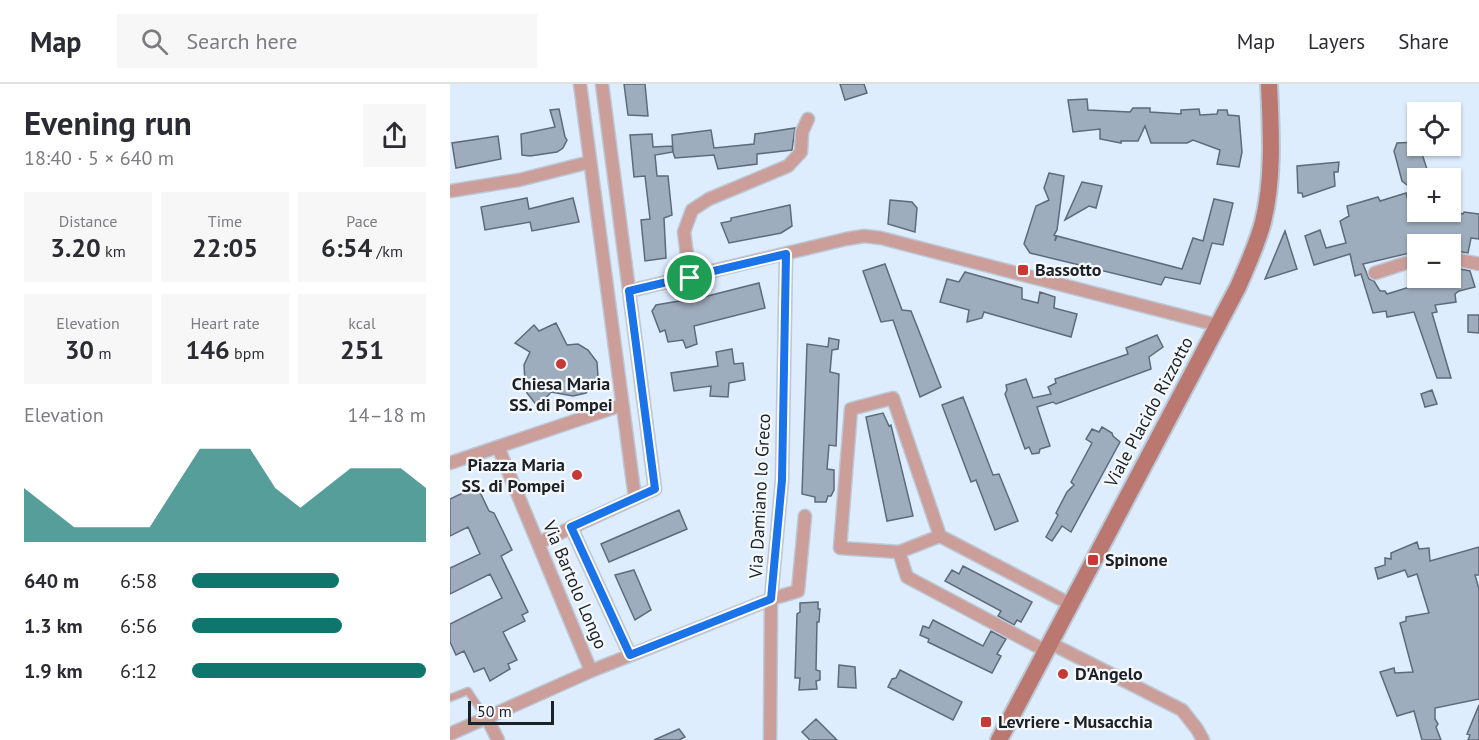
<!DOCTYPE html>
<html lang="en">
<head>
<meta charset="utf-8">
<style>
  :root { --surface:#fff; --page:#f7f7f7; --text:#2b2b33; --muted:#7c7c81; --line:#e1e1e2; --accent:#0f766e }
  body { margin:0; font-family:"PT Sans",sans-serif; background:var(--page); color:var(--text); height:100vh; display:flex; flex-direction:column; font-size:22px; white-space:nowrap }
  * { box-sizing:border-box; margin:0 }
  p { font-size:20px; color:var(--muted) }
  .icon { flex:none; width:33px; height:33px; fill:none; stroke:currentColor; stroke-width:2; stroke-linecap:round; stroke-linejoin:round }
  .map { position:relative; flex:1; overflow:hidden }
  .panel { display:flex; flex-direction:column; background:var(--surface); width:450px }
  .panel>* { flex:none }
  .buttons { position:absolute; left:957px; top:18px; display:grid; gap:12px }
  .buttons a { display:grid; place-items:center; width:54px; height:54px; border-radius:0px; background:var(--surface); box-shadow:0 2px 4px #0004; font-size:30px }
  .scale { position:absolute; left:18px; bottom:15px; width:86px; box-sizing:border-box; padding-left:6px; border:3px solid #1b2127; border-top:0; font-size:16px; line-height:21px; white-space:nowrap; color:#1b2127; -webkit-text-stroke:4px #f6f9fc; paint-order:stroke }
  .pin { position:absolute; display:grid; place-items:center; width:51px; height:51px; color:#fff; margin:-26px; border:3px solid #fff; border-radius:50%; box-shadow:0 2px 6px #0007 }
  .round { display:grid; place-items:center; flex:none; width:63px; height:63px; border-radius:0px; background:var(--page) }
  .headline { display:flex; align-items:center; justify-content:space-between; height:102px; padding:0 24px }
  h1 { font-size:33px; font-weight:600; line-height:45px }
  .stats { display:grid; grid-template-columns:repeat(3,1fr); gap:9px; height:102px; padding:6px 24px }
  .stats div { display:grid; align-content:center; border-radius:0px; background:var(--page); text-align:center }
  .stats b { font-size:26px; font-weight:600 }
  .stats small { font-size:16px; font-weight:400 }
  .stats p { font-size:16px }
  .chart { height:168px; padding:12px 24px }
  .chart p { display:flex; justify-content:space-between }
  .chart svg { width:100%; height:108px; margin-top:6px; fill:var(--accent); opacity:.7 }
  ul { padding:0 24px; list-style:none; font-size:20px }
  li { display:grid; grid-template-columns:96px 72px 1fr; align-items:center; height:45px }
  li i { height:15px; border-radius:8px; background:var(--accent) }
  header { display:flex; align-items:center; gap:36px; box-sizing:border-box; height:84px; padding:0 30px; background:var(--surface); border-bottom:2px solid var(--line) }
  header strong { font-size:28px }
  nav { display:flex; gap:33px; margin-inline-start:auto; font-size:21px }
  .search { width:420px; height:54px; background:var(--page); display:flex; align-items:center; gap:15px; box-sizing:border-box; padding:0 21px; border-radius:0px; color:var(--muted); font-size:22px }
  main { display:flex; flex:1; min-height:0 }
  .map>svg:first-child { display:block }
  .building { fill:#9eadbd; stroke:#5d6a79; stroke-width:1.5 }
  .lines { fill:none; stroke-linecap:round; stroke-linejoin:round }
  .lane-casing { stroke:#bbc8d7; stroke-width:9 }
  .street-casing { stroke:#bbc8d7; stroke-width:15 }
  .secondary-casing { stroke:#bbc8d7; stroke-width:20 }
  .lane { stroke:#cc9e99; stroke-width:6 }
  .street { stroke:#cc9e99; stroke-width:12 }
  .secondary { stroke:#ba7871; stroke-width:16 }
  .route-casing { stroke:#fff; stroke-width:12 }
  .route { stroke:#1a73e8; stroke-width:8 }
  .poi-dot { fill:#c73935; stroke:#f6f9fc; stroke-width:2 }
  .labels { text-anchor:middle; stroke-width:4.5; stroke-linejoin:round; paint-order:stroke }
  .poi-label { font-size:18px; font-weight:bold; fill:#1b2127; stroke:#f6f9fc; text-anchor:start }
  .street-label { font-size:18px; fill:#1b2127; stroke:#f6f9fc }
</style>
</head>
<body>
<header>
<strong>Map</strong>
<div class="search"><svg class="icon" aria-label="search" viewBox="0 0 24 24"><circle cx="10" cy="10" r="6"/><path d="M15 15l6 6"/></svg>Search here</div>
<nav><a>Map</a><a>Layers</a><a>Share</a></nav>
</header>
<main>
<section class="panel">
<div class="headline"><div><h1>Evening run</h1><p>18:40 · 5 × 640 m</p></div><a class="round"><svg class="icon" aria-label="share" viewBox="0 0 24 24"><path d="M12 15V3M7 8l5-5 5 5M5 13v7h14v-7"/></svg></a></div>
<div class="stats">
<div><p>Distance</p><b>3.20<small> km</small></b></div>
<div><p>Time</p><b>22:05</b></div>
<div><p>Pace</p><b>6:54<small> /km</small></b></div>
</div>
<div class="stats">
<div><p>Elevation</p><b>30<small> m</small></b></div>
<div><p>Heart rate</p><b>146<small> bpm</small></b></div>
<div><p>kcal</p><b>251</b></div>
</div>
<div class="chart"><p><span>Elevation</span>14–18 m</p>
<svg viewBox="0 0 160 44" preserveAspectRatio="none"><path d="M0 44V22L10 30L20 38L30 38L40 38L50 38L60 22L70 6L80 6L90 6L100 22L110 30L120 22L130 14L140 14L150 14L160 22V44z"/></svg>
</div>
<ul>
<li><b>640 m</b>6:58<i style="width:63%"></i></li>
<li><b>1.3 km</b>6:56<i style="width:64%"></i></li>
<li><b>1.9 km</b>6:12<i style="width:100%"></i></li>
</ul>
</section>
<div class="map">
<svg width="1029" height="656" viewBox="0 0 1029 656">
  <rect width="100%" height="100%" fill="#deedfe"/>
  <path class="building" d="M174 0H195L198 32 178 31Z
    M390 0H414L417 9 395 16Z
    M637 15 638 26 680 28 683 24H700V28L731 30V26L749 25 750 31 767 30 768 26H777L778 31 789 32 792 68 789 83 767 80 770 66 743 56 737 59H701L695 42 688 57H671V59L650 55V45L623 48 618 16Z
    M109 25 115 53 117 56 113 64 107 68 80 72 72 71 71 50 105 43 100 26Z
    M345 44 342 66 307 70V80L268 85 264 71 225 74 223 68 222 51 261 46 264 64 304 60 305 50Z
    M202 50 203 63 222 62 223 68 205 71 207 92H218L222 131 214 134 216 174 195 177 191 136 200 135 195 92 184 93 180 51Z
    M48 52 51 75 6 84 2 59Z
    M968 58 980 94H968V103L961 104 952 97 944 67 947 59Z
    M889 78 888 88H884L885 102 853 113 852 109H848L847 82Z
    M599 89 614 92 607 146 604 151 606 152 605 157 607 152 732 185 743 154 753 157 764 115 783 119 773 161 762 159 750 200 715 193 711 201 580 169 574 160 586 122 599 116 594 104Z
    M632 98 652 102 646 124 639 122 615 136Z
    M956 109 961 128H1005L1013 130 1014 128 1029 130V155L1021 154 1018 169 1000 166V160H968V167L913 180 919 195 924 197 930 207H935L937 210 963 202 959 187 968 184V194H1000V183L1020 187 1025 203 1009 207 1005 210 1006 218 985 221 987 228 982 229 1001 294H987L964 228 937 233 936 227 923 229 911 190 905 192 900 170 864 181 855 152 870 146 876 164 896 159 890 137 899 132 897 122 928 113 930 117Z
    M77 114 79 125 123 114 129 138 82 147 80 138 35 146 31 123Z
    M440 116 462 118 467 124 465 148 438 140Z
    M340 121 342 142 331 149 279 159 271 139 281 137V134Z
    M835 147 847 185 815 195Z
    M435 180 452 226 461 227 491 303 470 313 443 236 431 238 413 187Z
    M515 188 572 204V215L588 219 590 208 605 213 604 224 627 230 621 253 534 228 532 234 517 238 519 226 490 218 497 195 509 198Z
    M309 199 315 224 244 242 247 260 236 264 233 256 218 258 215 246 210 248 202 227 206 221 229 217 234 218Z
    M1018 231H1029V249L1018 248Z
    M106 239 117 261 128 260 138 266 147 278 148 293 136 309 123 312 101 308 88 323 77 309 75 298 74 281 80 268 65 259 84 241 89 247Z
    M707 251 713 263 699 273 701 285 606 320 603 318 587 323 600 362 590 365 589 369 582 370 579 363 575 365 555 310 557 306 556 301 576 295 583 314 601 310 598 303 606 299 605 295 678 270 676 264Z
    M379 254 389 256 388 265 382 266 380 288 389 290 386 362 379 361 377 385 384 386V406L381 412H378L376 418H365V413L352 410 357 260 378 263Z
    M282 265 284 280 293 279 295 296 279 299 278 313 260 312 261 302 224 307 221 289 268 282 266 268Z
    M982 306 987 320 975 323 971 310Z
    M513 313 543 391 549 390 568 437 545 446 526 396 521 398 492 321Z
    M433 329 439 342 441 341 463 432 437 437 416 333Z
    M652 343 662 349 663 352 670 358 621 448 612 442 602 457 596 453 608 431 606 429 617 408 624 401 621 398 642 359 636 355 642 345 649 348Z
    M27 402 39 427 44 429 62 466 51 472 78 528 72 531 75 537 53 548 67 576 58 580 60 585 40 597 34 584 24 588 14 567 6 571 0 558V540L52 514 40 490 0 510V484L30 470 18 443 0 452V415Z
    M229 426 237 445 159 478 151 460Z
    M967 458 969 465 979 464 980 477 1029 463V491H1025L1029 505V615L985 624V635L988 640 986 643 991 656H972L964 627 947 632 930 588 944 584 945 589 963 588 950 539 956 537V533L979 529 967 490 958 493 955 486 928 495 925 484 935 481V474L941 475V469Z
    M513 482 582 518 571 538 567 536 564 541 548 532 551 527 495 497 502 486 509 490Z
    M184 486 201 526 185 536 165 491Z
    M368 518V525H370L369 538H367L366 586 370 587V596L366 597 367 605 349 606 350 594H345L347 530 350 528V519Z
    M483 536 533 562 541 547 556 555 547 570 551 572 542 589 478 558 479 555 470 551 473 542 479 544Z
    M389 581 405 583 406 604 388 603Z
    M450 586 512 618 503 636 438 603 442 595 446 594Z
    M1029 621V656H1018L1020 651 1017 650Z
    M366 635 387 656H360L352 648Z
    M229 645 235 653 229 656H204Z"/>
  <g class="lines">
    <g class="lane-casing">
      <path id="lane" d="M0 614 18 607 36 634"/>
    </g>
    <g class="street-casing">
      <path id="street" d="M130 0 185 414
        M0 107 69 96 140 78
        M1000 174 1029 180
        M925 189 968 175
        M240 194 234 148 242 126 259 115 338 82 351 68 352 48 358 35
        M179 207 396 155 414 152 431 154 767 241
        M48 363 141 587
        M0 379 172 321
        M121 443 180 571
        M490 452 443 314 401 325 390 464 449 468 490 452 620 520
        M88 459 205 405 152 0
        M449 468 457 493 596 567
        M600 559 732 626 747 645 753 656
        M37 634 48 656
        M0 650 141 587 321 515 348 507 355 432
        M320 656 321 515 332 396 336 170"/>
    </g>
    <g class="secondary-casing">
      <path id="secondary" d="M549 656 788 203C797 182 807 161 813 138 824 94 821 46 819 0"/>
    </g>
    <use href="#lane" class="lane"/>
    <use href="#street" class="street"/>
    <use href="#secondary" class="secondary"/>
  </g>
  <g class="lines">
    <g class="route-casing">
      <path id="route" d="M336 170 332 396 321 515 180 571 121 443 205 405 179 207Z"/>
    </g>
    <use href="#route" class="route"/>
  </g>
  <g class="poi-dot">
    <rect x="567" y="180" width="12" height="12" rx="3"/>
    <circle cx="111" cy="280" r="6"/>
    <circle cx="127" cy="391" r="6"/>
    <rect x="637" y="470" width="12" height="12" rx="3"/>
    <circle cx="613" cy="590" r="6"/>
    <rect x="530" y="632" width="12" height="12" rx="3"/>
  </g>
  <g class="labels">
    <g class="poi-label">
      <text x="585" y="192">Bassotto</text>
      <text x="111" y="306" text-anchor="middle">Chiesa Maria<tspan x="111" dy="21">SS. di Pompei</tspan></text>
      <text x="115" y="387" text-anchor="end">Piazza Maria<tspan x="115" dy="21">SS. di Pompei</tspan></text>
      <text x="655" y="482">Spinone</text>
      <text x="625" y="596">D'Angelo</text>
      <text x="548" y="644">Levriere - Musacchia</text>
    </g>
    <g class="street-label">
      <text transform="translate(699 328) rotate(-62)" y="6">Viale Placido Rizzotto</text>
      <text transform="translate(310 412) rotate(-87)" y="6">Via Damiano lo Greco</text>
      <text transform="translate(125 501) rotate(67)" y="6">Via Bartolo Longo</text>
    </g>
  </g>
</svg>
<div class="buttons">
<a><svg class="icon" aria-label="locate" viewBox="0 0 24 24"><circle cx="12" cy="12" r="6"/><path d="M12 2v4M12 18v4M2 12h4M18 12h4"/></svg></a>
<a>+</a>
<a>−</a>
</div>
<div class="scale">50 m</div>
<div class="pin" style="left:240px;top:194px;background:#1e9e55"><svg class="icon" aria-label="arrive" viewBox="0 0 24 24"><path d="M6 21V4h12l-3 4 3 4H6"/></svg></div>
</div>
</main>
</body>
</html>
